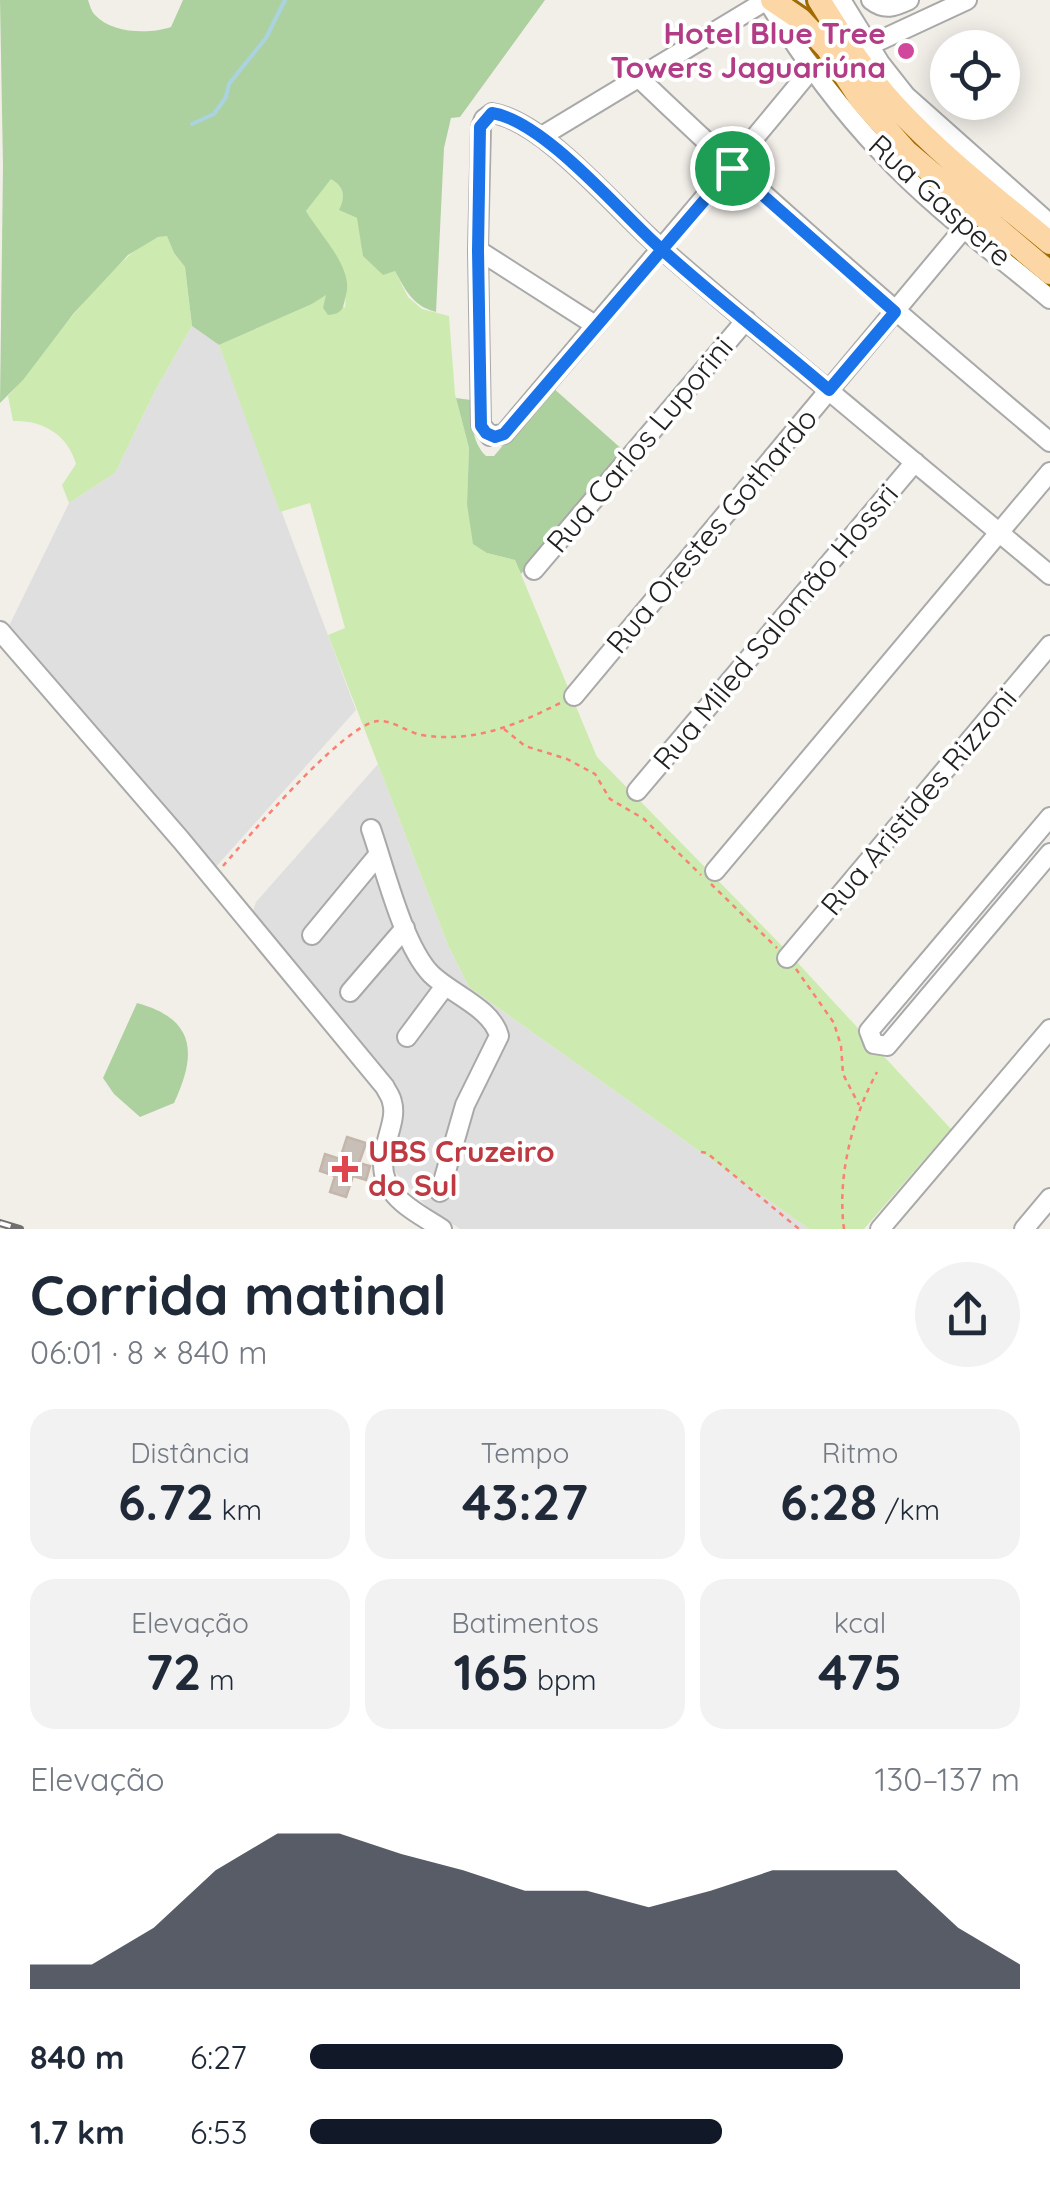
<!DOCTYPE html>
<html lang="pt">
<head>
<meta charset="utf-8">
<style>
  :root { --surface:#fff; --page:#f2f2f3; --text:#1f2937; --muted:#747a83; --accent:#111827 }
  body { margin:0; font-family:Quicksand,sans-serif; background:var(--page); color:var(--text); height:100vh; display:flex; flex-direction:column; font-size:38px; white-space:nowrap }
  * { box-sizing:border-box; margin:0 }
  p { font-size:32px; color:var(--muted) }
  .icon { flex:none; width:55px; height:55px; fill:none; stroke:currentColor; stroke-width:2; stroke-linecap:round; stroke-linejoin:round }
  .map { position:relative; height:1229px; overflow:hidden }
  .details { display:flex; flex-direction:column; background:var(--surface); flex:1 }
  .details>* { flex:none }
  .controls { position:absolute; left:930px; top:30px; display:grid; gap:20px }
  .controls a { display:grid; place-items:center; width:90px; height:90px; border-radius:50%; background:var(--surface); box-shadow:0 5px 25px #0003; font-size:50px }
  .pin { position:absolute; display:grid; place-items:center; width:85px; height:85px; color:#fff; margin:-42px; border:5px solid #fff; border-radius:50%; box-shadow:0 2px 10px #0007 }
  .round { display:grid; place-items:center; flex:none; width:105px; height:105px; border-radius:52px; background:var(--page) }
  .head { display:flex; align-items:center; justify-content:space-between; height:170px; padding:0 30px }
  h1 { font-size:55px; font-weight:700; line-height:75px }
  .metrics { display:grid; grid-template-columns:repeat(3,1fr); gap:15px; height:170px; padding:10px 30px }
  .metrics div { display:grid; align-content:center; border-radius:25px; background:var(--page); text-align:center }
  .metrics b { font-size:50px; font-weight:700 }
  .metrics small { font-size:28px; font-weight:400 }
  .metrics p { font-size:28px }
  .chart { height:280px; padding:20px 30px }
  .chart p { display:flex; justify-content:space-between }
  .chart svg { width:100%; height:180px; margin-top:10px; fill:var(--accent); opacity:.7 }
  ul { padding:0 30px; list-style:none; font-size:32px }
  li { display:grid; grid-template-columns:160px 120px 1fr; align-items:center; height:75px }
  li i { height:25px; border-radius:12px; background:var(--accent) }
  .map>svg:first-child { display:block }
  .residential { fill:#e0dfdf }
  .grass { fill:#cdebb0 }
  .forest { fill:#add19e }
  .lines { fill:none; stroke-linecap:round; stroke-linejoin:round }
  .stream { stroke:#aad3df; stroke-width:4 }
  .building { fill:#c7bfb8; stroke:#c4b6ab; stroke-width:2.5 }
  .minor-casing { stroke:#a9a9a9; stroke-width:22 }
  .major-casing { stroke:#a06b00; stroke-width:28 }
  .path { stroke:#fa8072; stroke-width:2.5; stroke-dasharray:5 5; stroke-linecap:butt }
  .minor { stroke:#fff; stroke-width:18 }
  .major { stroke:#fcd6a4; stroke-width:22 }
  .rail-casing { stroke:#707070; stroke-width:8 }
  .rail { stroke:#fff; stroke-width:4; stroke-dasharray:11; stroke-linecap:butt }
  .route-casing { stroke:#fff; stroke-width:20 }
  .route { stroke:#1a73e8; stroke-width:12 }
  .hotel-dot { fill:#d1479c; stroke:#fff; stroke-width:4 }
  .health-dot { fill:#e0444e; stroke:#fff; stroke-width:4 }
  .labels { text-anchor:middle; stroke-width:8; stroke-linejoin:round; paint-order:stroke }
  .hotel-label { font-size:30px; font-weight:bold; fill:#b23c85; stroke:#fff; text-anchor:end }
  .street-label { font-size:30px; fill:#222; stroke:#fff }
  .health-label { font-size:30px; font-weight:bold; fill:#be3a42; stroke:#fff; text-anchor:start }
</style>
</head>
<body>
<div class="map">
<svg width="1050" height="1229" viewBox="0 0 1050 1229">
  <rect width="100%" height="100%" fill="#f2efe9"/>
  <path class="residential" d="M192 326 219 345 356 710 214 869 9 626 69 503 115 473 156 389Z
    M378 764 448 945 469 987 809 1229H460L426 1206 400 1178 391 1166 399 1101 395 1082 252 914 256 902Z"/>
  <path class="grass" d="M331 178C344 188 346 196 340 210L357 218 395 271 408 297 422 309 449 316 455 394 469 448 467 504 487 553 515 560 597 757 785 949 951 1129 864 1229H809L469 987 448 945 328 635 345 628 310 503 280 512 219 345 312 304 327 293 345 308C349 269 324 242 306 211Z
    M167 235 174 253 185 267 192 326 156 389 115 473 69 503 62 485 76 464C68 435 43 420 13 421L8 396C43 358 118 242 167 235Z"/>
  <path class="forest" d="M0 0H88C90 5 91 11 95 15 112 34 150 34 171 27L183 0H545L460 117 451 118 444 148 436 312C413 306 406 291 395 271L383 275 363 256 357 218 339 210C346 196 344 187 331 179L306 211C320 235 354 268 346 295 343 307 344 314 328 315L323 308 326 295 312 304 219 345 192 326 185 267 174 253 167 236 158 237 128 255 74 313 23 380 0 403 3 166Z
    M552 387 624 451 521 574 515 560 487 553 473 544 467 504 469 448 456 398 471 400C472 421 471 441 486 456H494Z
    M137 1003C196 1019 197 1054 174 1103L140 1117 114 1094 103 1078Z"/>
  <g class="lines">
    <path class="stream" d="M192 124 214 114 226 97 229 84 266 38 285 0"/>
  </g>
  <path class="building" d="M347 1137 366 1143 359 1163 370 1166 366 1180 353 1176 346 1197 330 1192 335 1176 320 1171 325 1154 340 1159Z"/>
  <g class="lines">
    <g class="minor-casing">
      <path id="minor" d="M767 0C799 53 839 108 882 153 932 207 994 252 1050 299
        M841 0 880 63 906 96 1050 224
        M871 0C885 11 894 7 909 0
        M868 46 967 0
        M813 67C712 191 607 311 504 434L490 436 481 425 478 250 481 127 484 119 492 113C547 122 619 213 663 250 790 360 921 467 1050 575
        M637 76C770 204 909 323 1050 442
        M542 136 767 0
        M478 250 595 325
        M534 570 746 320
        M0 631 181 840 385 1087C387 1092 391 1096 392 1102 400 1128 366 1162 395 1195 407 1209 427 1219 442 1229
        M574 696 965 227
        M637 791 915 462
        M1050 817 869 1031 874 1044 887 1046 1050 853
        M371 829C385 869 403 945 431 974 451 994 492 1008 499 1036L465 1105 440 1192
        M715 871 1050 472
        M312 935 379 854
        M787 958 1050 645
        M350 992 405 928
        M407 1037 445 986
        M880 1229 1050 1029
        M1024 1229 1050 1198"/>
    </g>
    <g class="major-casing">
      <path id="major" d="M772 0 800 19 827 48 861 100 907 152 1050 273
        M819 0C842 37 865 74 895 106 941 156 997 199 1050 243"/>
    </g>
    <path class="path" d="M504 729 525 746 567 759 595 774 610 799 644 819 701 875
      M223 866C249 836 344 724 378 721 393 720 407 732 421 735 473 743 515 726 560 703
      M711 884 777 948
      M796 969 834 1023 841 1046 843 1074 859 1105
      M701 1152 707 1153 799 1229
      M844 1229C837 1177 852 1118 877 1072"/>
    <use href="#minor" class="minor"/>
    <use href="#major" class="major"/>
    <g class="rail-casing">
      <path id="rail" d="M0 1223 20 1229"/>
    </g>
    <use href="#rail" class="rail"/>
  </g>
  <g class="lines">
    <g class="route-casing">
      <path id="route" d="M732 168 504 434 495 437 486 433 481 426 478 250 480 127 492 113C544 121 618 210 658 246 713 296 773 342 829 390L895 312 732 168"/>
    </g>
    <use href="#route" class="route"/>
  </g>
  <circle class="hotel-dot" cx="906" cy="51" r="10"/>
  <path class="health-dot" d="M340 1154h10v10h10v10h-10v10h-10v-10h-10v-10h10z"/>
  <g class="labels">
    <g class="hotel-label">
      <text x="886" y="44">Hotel Blue Tree<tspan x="886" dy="34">Towers Jaguariúna</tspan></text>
    </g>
    <g class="street-label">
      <text transform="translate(940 201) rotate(42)" y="10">Rua Gaspere</text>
      <text transform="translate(640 445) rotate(-50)" y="10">Rua Carlos Luporini</text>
      <text transform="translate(712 531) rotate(-50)" y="10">Rua Orestes Gothardo</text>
      <text transform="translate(776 627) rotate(-50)" y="10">Rua Miled Salomão Hossri</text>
      <text transform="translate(919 802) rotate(-50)" y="10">Rua Aristides Rizzoni</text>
    </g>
    <g class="health-label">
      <text x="368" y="1162">UBS Cruzeiro<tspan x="368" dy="34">do Sul</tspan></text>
    </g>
  </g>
</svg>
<div class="controls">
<a><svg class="icon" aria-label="locate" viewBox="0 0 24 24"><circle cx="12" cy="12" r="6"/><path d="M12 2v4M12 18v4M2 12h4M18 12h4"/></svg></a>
</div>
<div class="pin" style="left:732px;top:168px;background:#1e9e55"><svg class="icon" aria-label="arrive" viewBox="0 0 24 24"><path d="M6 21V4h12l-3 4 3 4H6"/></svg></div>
</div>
<section class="details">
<div class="head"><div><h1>Corrida matinal</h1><p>06:01 · 8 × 840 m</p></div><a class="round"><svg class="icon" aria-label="share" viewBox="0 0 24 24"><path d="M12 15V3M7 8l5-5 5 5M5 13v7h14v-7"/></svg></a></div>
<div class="metrics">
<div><p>Distância</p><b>6.72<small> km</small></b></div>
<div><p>Tempo</p><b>43:27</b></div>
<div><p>Ritmo</p><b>6:28<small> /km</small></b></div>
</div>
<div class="metrics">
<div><p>Elevação</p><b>72<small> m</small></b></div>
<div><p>Batimentos</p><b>165<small> bpm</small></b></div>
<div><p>kcal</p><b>475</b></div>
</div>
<div class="chart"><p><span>Elevação</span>130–137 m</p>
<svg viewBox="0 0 160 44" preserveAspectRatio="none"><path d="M0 44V38L10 38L20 29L30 15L40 6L50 6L60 11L70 15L80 20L90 20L100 24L110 20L120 15L130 15L140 15L150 29L160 38V44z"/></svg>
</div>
<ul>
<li><b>840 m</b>6:27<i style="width:75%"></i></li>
<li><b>1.7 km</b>6:53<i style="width:58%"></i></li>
</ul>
</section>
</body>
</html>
